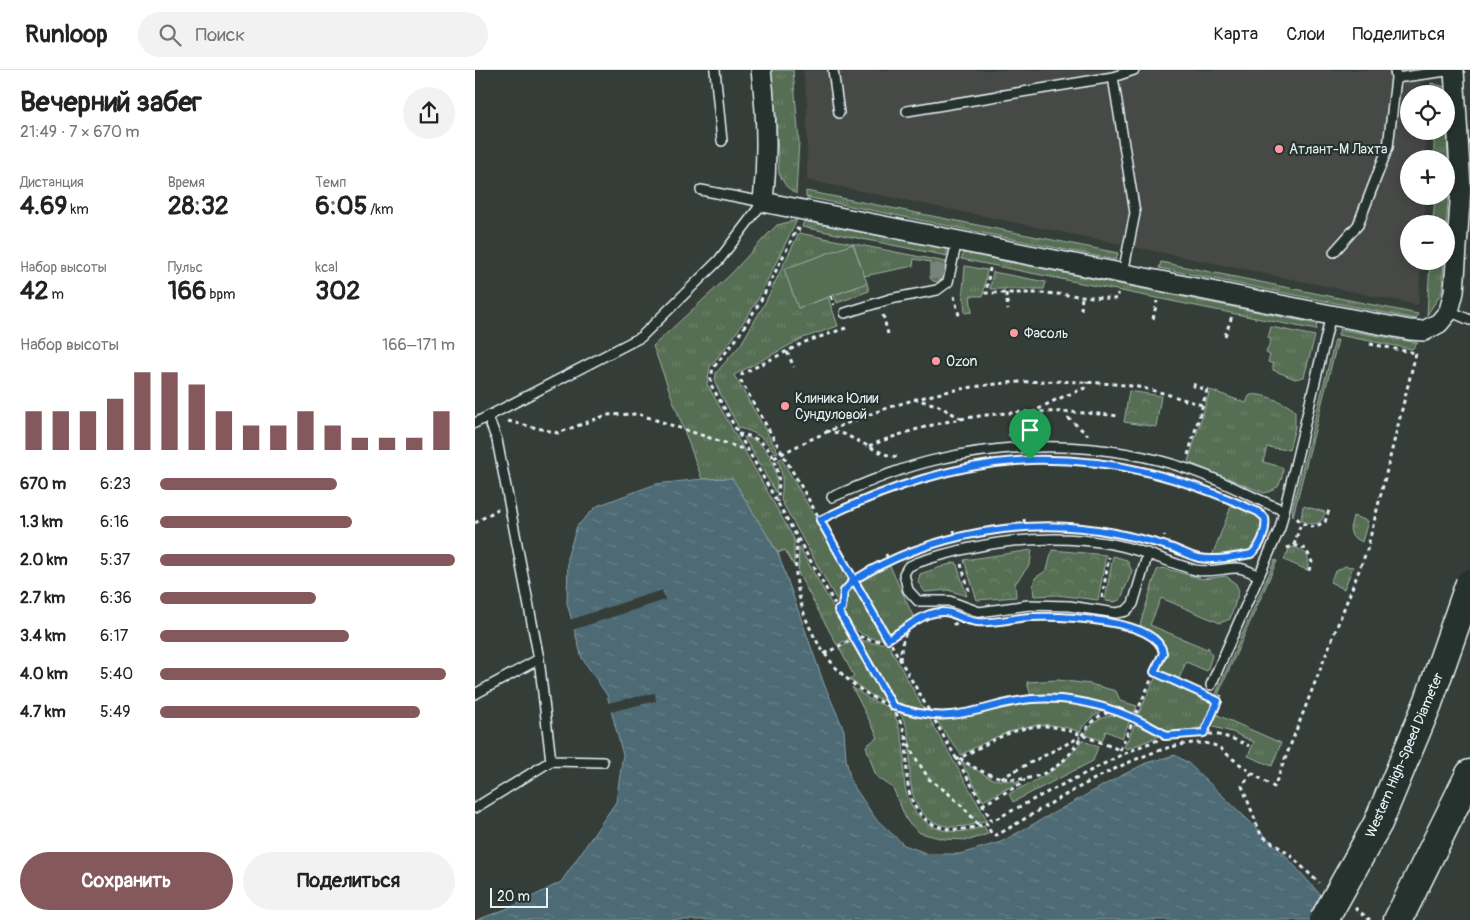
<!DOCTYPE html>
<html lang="ru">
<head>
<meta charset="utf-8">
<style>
  :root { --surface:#fff; --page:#f2f2f2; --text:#222; --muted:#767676; --line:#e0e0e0; --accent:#85585c }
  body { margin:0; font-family:Pangolin,sans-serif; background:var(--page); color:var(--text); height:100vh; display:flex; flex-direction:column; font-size:19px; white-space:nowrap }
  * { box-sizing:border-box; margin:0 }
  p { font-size:16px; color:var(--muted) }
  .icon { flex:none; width:28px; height:28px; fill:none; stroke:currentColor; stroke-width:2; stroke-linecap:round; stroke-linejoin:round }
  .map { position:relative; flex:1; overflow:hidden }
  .sheet { display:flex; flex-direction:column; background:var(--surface); width:475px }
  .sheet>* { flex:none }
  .fabs { position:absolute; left:925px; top:15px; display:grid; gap:10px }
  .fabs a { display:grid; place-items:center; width:55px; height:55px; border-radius:50%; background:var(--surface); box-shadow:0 2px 12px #0003; font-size:25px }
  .scale { position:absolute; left:15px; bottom:12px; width:58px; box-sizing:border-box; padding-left:5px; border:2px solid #e8f1f8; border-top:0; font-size:14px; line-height:18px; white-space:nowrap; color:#e8f1f8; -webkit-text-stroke:4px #26332d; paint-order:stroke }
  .pin { position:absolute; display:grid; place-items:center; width:42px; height:42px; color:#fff; margin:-51px -21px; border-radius:50% 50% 50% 0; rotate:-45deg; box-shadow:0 0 5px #0007 }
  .pin .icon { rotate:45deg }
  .round { display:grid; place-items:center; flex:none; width:52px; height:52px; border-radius:26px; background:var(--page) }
  .headline { display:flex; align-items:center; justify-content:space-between; height:85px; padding:0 20px }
  h1 { font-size:28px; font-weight:800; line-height:38px }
  .metrics { display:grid; grid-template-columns:repeat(3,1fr); gap:8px; height:85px; padding:5px 20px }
  .metrics div { display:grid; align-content:center }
  .metrics b { font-size:25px; font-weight:800 }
  .metrics small { font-size:14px; font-weight:400 }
  .metrics p { font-size:14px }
  .chart { height:140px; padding:10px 20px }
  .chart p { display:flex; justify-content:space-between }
  .chart svg { width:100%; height:90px; margin-top:5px; stroke:var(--accent); stroke-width:6 }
  .action { display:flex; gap:10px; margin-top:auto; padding:10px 20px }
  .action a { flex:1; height:58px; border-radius:30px; background:var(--accent); color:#fff; font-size:20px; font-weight:800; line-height:58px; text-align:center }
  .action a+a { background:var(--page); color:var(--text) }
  ul { padding:0 20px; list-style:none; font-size:16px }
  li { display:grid; grid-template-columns:80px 60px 1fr; align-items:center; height:38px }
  li i { height:12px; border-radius:6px; background:var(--accent) }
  header { display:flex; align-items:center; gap:30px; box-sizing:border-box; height:70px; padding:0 25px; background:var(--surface); border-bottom:1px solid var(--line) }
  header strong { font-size:24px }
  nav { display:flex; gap:28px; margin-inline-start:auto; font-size:18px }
  .search { width:350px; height:45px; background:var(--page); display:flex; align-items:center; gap:12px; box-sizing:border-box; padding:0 18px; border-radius:28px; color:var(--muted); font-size:19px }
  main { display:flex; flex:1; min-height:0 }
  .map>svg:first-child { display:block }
  .built { fill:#464947 }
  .grass { fill:url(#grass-tufts); stroke:#9fb0a6 }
  .park { fill:url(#park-crowns); stroke:#9fb0a6 }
  .pitch { fill:#566e53; stroke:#9fb0a6 }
  .water { fill:url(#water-ripples); stroke:#8ba1a9 }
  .pier { fill:#353d39 }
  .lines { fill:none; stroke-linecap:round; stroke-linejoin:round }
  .lane-casing { stroke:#e8f1f8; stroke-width:12 }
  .street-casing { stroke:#e8f1f8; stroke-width:22 }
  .highway-casing { stroke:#e8f1f8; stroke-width:31 }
  .path { stroke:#e8f1f8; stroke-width:3; stroke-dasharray:4 4; stroke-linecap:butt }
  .lane { stroke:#26332d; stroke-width:9 }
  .street { stroke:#26332d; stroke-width:19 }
  .highway { stroke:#26332d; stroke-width:28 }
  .highway-bridge-casing { stroke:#e8f1f8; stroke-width:31; stroke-linecap:butt }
  .highway-bridge { stroke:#26332d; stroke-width:28 }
  .tree { fill:#78837e }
  .route-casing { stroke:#fff; stroke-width:10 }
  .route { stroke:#1a73e8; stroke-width:6 }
  .poi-dot { fill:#ff9aa2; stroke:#26332d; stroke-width:2 }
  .labels { text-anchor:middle; stroke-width:4.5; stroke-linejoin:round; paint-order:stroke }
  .poi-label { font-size:14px; fill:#e8f1f8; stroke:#26332d; text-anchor:start }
  .street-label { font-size:14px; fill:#e8f1f8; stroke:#26332d }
</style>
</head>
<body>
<header>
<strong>Runloop</strong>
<div class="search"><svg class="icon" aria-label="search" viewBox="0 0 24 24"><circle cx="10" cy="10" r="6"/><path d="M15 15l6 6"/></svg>Поиск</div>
<nav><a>Карта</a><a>Слои</a><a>Поделиться</a></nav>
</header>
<main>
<section class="sheet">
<div class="headline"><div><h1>Вечерний забег</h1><p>21:49 · 7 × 670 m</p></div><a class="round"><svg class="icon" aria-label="share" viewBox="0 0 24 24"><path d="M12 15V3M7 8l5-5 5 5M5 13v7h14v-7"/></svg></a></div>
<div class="metrics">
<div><p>Дистанция</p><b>4.69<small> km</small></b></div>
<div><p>Время</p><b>28:32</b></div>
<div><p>Темп</p><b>6:05<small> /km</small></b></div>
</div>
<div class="metrics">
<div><p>Набор высоты</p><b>42<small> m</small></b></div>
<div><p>Пульс</p><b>166<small> bpm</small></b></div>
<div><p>kcal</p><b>302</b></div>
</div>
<div class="chart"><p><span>Набор высоты</span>166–171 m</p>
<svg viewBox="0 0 160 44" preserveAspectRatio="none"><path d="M5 44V25M15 44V25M25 44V25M35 44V19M45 44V6M55 44V6M65 44V12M75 44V25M85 44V32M95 44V32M105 44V25M115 44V32M125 44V38M135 44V38M145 44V38M155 44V25"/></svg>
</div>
<ul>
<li><b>670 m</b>6:23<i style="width:60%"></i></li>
<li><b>1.3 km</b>6:16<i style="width:65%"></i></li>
<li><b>2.0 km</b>5:37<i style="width:100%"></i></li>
<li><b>2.7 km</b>6:36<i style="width:53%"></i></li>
<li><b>3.4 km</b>6:17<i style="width:64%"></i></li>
<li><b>4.0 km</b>5:40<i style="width:97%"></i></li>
<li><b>4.7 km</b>5:49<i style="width:88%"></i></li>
</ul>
<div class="action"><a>Сохранить</a><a>Поделиться</a></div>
</section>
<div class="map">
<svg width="995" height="850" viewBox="0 0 995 850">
  <defs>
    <pattern id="grass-tufts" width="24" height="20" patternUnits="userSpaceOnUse" patternTransform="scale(1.25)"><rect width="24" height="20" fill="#566e53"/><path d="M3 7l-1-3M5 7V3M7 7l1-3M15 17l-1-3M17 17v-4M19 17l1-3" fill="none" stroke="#6e836c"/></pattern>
    <pattern id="park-crowns" width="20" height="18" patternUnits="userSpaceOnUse" patternTransform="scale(1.25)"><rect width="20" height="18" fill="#566e53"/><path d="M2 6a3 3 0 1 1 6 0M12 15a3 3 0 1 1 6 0" fill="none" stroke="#6e836c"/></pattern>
    <pattern id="water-ripples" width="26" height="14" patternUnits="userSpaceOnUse" patternTransform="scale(1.25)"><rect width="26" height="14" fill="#4d6b74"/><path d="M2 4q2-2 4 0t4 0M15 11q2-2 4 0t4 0" fill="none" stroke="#678189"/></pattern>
  </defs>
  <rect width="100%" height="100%" fill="#353d39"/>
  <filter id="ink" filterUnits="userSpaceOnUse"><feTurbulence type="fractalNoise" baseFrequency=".02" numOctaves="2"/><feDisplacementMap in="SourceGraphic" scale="10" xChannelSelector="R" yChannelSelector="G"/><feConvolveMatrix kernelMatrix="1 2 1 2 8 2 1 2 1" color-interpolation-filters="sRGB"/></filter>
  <g filter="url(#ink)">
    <path class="built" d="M328 0H944L947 24H934V61H950V89H934V126H950L949 154H934V191H946L943 235 332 110V33Z"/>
    <path class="grass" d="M295 0H318L324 71 321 124 311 116 304 104 301 46Z
      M956 13 970 17V24H957Z
      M971 32 974 118 971 158V154H958L960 126H971V89H959V61H971Z
      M331 121 643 183 641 190 331 127Z
      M322 150 282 231 258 268 235 297 232 314 319 469V496L310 480 303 483 257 409H227L178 276 256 204 291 166 302 155Z
      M329 151 472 179V186L327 157Z
      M324 163 471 192 468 206 463 212 458 211 455 208V192L439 189 438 196 389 206 378 175 323 238 353 227 363 256 328 268 259 305 303 382 300 383C290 369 282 362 264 358L245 323 240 312 241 303 266 274 290 233Z
      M489 183 842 254 841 260 486 189Z
      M955 191H969L967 222 952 245Z
      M686 192 943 244 941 249 684 198Z
      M490 196 512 200 508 226H495L497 242 490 243 488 220Z
      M518 202 571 212 569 219H515Z
      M392 213 394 221 362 233 359 225Z
      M796 257 840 266 829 307 820 309 798 300V294L793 292 795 285 791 283 796 269 793 268Z
      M865 259 943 273 937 279 863 265Z
      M860 270H863L818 446 817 439Z
      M735 320 771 333 774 326C782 320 816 335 820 341V357L814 380 792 377 788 392 807 397 808 400C807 413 802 421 789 423L713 392Z
      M269 367C293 370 305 401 301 423Z
      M306 388 375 509 367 521 364 534 306 430C308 416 308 403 303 390Z
      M757 434 782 444 788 449C791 458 785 475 777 480L737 486Z
      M828 436 850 442C847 456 837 456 826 450Z
      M878 446 893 451 887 472 877 466 875 459Z
      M324 477 376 568 362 575 323 503Z
      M818 477C831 481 836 486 832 500L809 490 814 479Z
      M638 486 652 490 657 501 646 529 640 532 630 531Z
      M800 490 802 491 742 627 740 626Z
      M481 492 492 526 473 520 450 522 443 512 445 504Z
      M415 496 439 548 430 556 412 565 383 512Z
      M870 496 878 497 869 519 855 512 860 502Z
      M688 498 728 509 751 506 761 514 764 521 755 549 745 553 686 528 675 555 732 579 733 577 737 586 732 601 711 592 703 611 683 601C693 574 690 569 664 558L682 500Z
      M378 514 409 569C380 571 355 539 378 514Z
      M383 569 396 573H412L450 641 422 635Z
      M378 571 413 632 396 625 374 609 379 606 364 578Z
      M681 606 740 632 729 658 691 662 663 645Z
      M583 610 615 614 641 621 645 631 662 636 659 643C624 632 593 625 556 626L552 612Z
      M377 617 394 629 417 639C423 653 428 667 429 683 429 694 428 706 430 717 438 758 474 770 509 756L513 764 495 770 469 769 445 763 432 751 418 718 401 706 391 676 403 667Z
      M583 631 630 640C618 646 611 650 605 662 561 644 525 664 486 685L461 650 555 632Z
      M424 641 438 645 453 646 512 750C477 764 443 758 436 716 433 698 437 680 433 662 432 655 427 647 424 641Z
      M643 644 656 648 647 668 631 661 627 671 610 665C616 651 629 646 643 644Z
      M740 644 806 673 797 696 773 686 779 672 757 662 735 656Z
      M661 652 687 665 652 679 649 677Z
      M607 670 623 677 618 691 538 732 534 724C566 707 586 701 607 670Z
      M486 691 517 709 545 712 508 731Z"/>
    <path class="park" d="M654 321 686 326 681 357 649 352Z
      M557 480 555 494 540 514 541 527 502 530 489 490Z
      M577 480 631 485 623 530 582 525 559 526 558 516 560 508 572 500Z"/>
    <path class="pitch" d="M378 174 392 213 323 238 309 199Z"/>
    <path class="water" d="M257 408 303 483 349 614 369 660 371 689 376 712 400 748 429 775 454 784H485L526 772 640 709 671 693 700 685 713 693 808 783 868 850H2L39 836 86 812 141 732 148 685 132 625 107 588 92 533 93 485 102 456 122 436 181 414 227 409Z"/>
    <path class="pier" d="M187 520 190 530 97 560 94 550Z
      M180 623 181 631 134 642 132 633Z"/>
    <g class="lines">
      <g class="lane-casing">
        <path id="lane" d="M240 0 247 71
          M358 0 364 43
          M920 0 921 8 979 0
          M638 7 660 143 648 203
          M432 41 638 7 659 0
          M859 182 883 155 913 77 921 8
          M974 241 995 250
          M370 243 415 229 462 220 473 212 482 170
          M13 347 22 370 64 589 76 691
          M0 353 166 267 244 190 288 132 226 120
          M357 427C391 413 425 398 460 390 550 369 646 372 732 406 758 416 782 430 808 440
          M673 483 658 534 651 541 641 543 594 536 554 535 504 542 474 531H443L433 520 429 504 433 497 441 493C504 472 570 462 637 474 666 479 692 492 720 500 734 503 749 498 762 498 770 498 777 503 784 506
          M736 615 805 458 856 245
          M0 624 64 589
          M0 738 76 691 128 692"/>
      </g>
      <g class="street-casing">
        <path id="street" d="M286 0C292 45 293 87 288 132L856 245 935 260 949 261 964 253 974 241 979 222 986 117 979 0"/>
      </g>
      <g class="highway-casing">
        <path id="highway" d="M923 850 995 704"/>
      </g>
      <path class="path" d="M325 160 322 159 285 232 260 271 238 298 235 313 418 637C422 645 426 653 429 661 434 679 430 697 433 715 439 757 475 768 511 753L516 763 522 765C565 741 697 653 743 677 749 680 753 686 758 689 771 699 784 708 799 717L892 480 941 283 943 280
        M515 198 511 223H570L642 229 643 223
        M531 223 533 240
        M356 226 359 235
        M479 226 485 249
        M606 240 607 226
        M408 245 413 264
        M678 249 682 231
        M371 258 330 272 267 304 266 311 517 751C548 735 578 719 609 704 662 677 716 645 774 676
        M750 266 757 246
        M895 274 941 283
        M312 282 319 297
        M439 329 462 335 487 349
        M592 340V347L613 365
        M33 351 83 363 132 345 163 344 271 380
        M351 361 369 364 409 384 422 387
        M263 364C299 367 308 401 302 432
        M534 366C552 340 582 329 610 318L612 312
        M394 376C477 342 555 336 644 346
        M713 385 732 320 719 316 720 311
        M299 388C399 335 490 306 604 312 628 313 653 314 676 320 693 324 710 330 727 335
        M822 448 826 453 839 457 850 452 854 440
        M549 449 550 458
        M345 450 365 441
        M0 453 23 439
        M479 460 481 469
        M322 470C322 481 320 493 321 504 327 583 392 649 473 646 485 645 496 641 507 639 531 633 556 627 581 628 620 630 655 645 688 663L690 666
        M687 474 690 465
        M819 475 826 453
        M812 478 819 475 831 479 837 492 833 503
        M411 484 414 492
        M486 494 495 524
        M627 528 634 487
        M363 540 367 538C370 507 395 500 421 489
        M477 545 479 554 490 552
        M349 584 384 566C416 580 426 558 451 545
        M425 590 427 574 432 560
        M679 602 724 622
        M729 663 746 625
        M431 666 438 684 454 709 473 723 493 742 504 756
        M645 680 688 583C685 565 663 561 649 556
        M485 688C517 713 560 719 591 688 611 668 606 650 638 641
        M481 690C511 675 544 651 579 657 598 660 626 673 645 680
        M777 703 767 716 786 765 815 785 844 813
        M526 708 605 667
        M507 735 548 713 549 709
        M880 838 895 850"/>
      <use href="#lane" class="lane"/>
      <use href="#street" class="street"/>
      <use href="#highway" class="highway"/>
      <g class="highway-bridge-casing">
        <path id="highway-bridge" d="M849 850 903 753 953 633 995 513"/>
      </g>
      <use href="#highway-bridge" class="highway-bridge"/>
    </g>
    <circle class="tree" cx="462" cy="201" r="8"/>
  </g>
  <g class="lines" filter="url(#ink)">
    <g class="route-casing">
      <path id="route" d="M555 390C480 394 412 417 345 450L379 510 369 521 367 538 363 540 418 636C436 642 456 647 475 645 503 643 529 631 557 629 605 625 648 640 688 663L690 666 729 663 743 631 679 602 688 583C683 548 582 546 555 547 538 548 519 554 502 552 483 550 477 537 455 544 443 547 426 562 413 569L379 510C453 464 554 445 640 463 658 467 677 471 695 477 705 480 714 486 724 488 740 491 760 487 776 484 786 477 792 459 790 448L783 442C707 407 639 388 555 390"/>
    </g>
    <use href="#route" class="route"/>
  </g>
  <g class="poi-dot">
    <circle cx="804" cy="79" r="5"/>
    <circle cx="539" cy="263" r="5"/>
    <circle cx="461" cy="291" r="5"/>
    <circle cx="310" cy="336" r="5"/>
  </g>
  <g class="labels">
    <g class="poi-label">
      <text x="814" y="84">Атлант-М Лахта</text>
      <text x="549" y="268">Фасоль</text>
      <text x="471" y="296">Ozon</text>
      <text x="320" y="333">Клиника Юлии<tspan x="320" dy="16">Сундуловой</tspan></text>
    </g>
    <g class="street-label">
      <text transform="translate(929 685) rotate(-67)" y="5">Western High-Speed Diameter</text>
    </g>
  </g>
</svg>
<div class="fabs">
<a><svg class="icon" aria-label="locate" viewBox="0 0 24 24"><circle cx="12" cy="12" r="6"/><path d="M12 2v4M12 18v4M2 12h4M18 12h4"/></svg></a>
<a>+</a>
<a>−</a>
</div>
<div class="scale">20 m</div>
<div class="pin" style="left:555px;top:390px;background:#1e9e55"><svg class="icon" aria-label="arrive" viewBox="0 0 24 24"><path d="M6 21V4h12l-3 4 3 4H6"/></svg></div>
</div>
</main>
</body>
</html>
